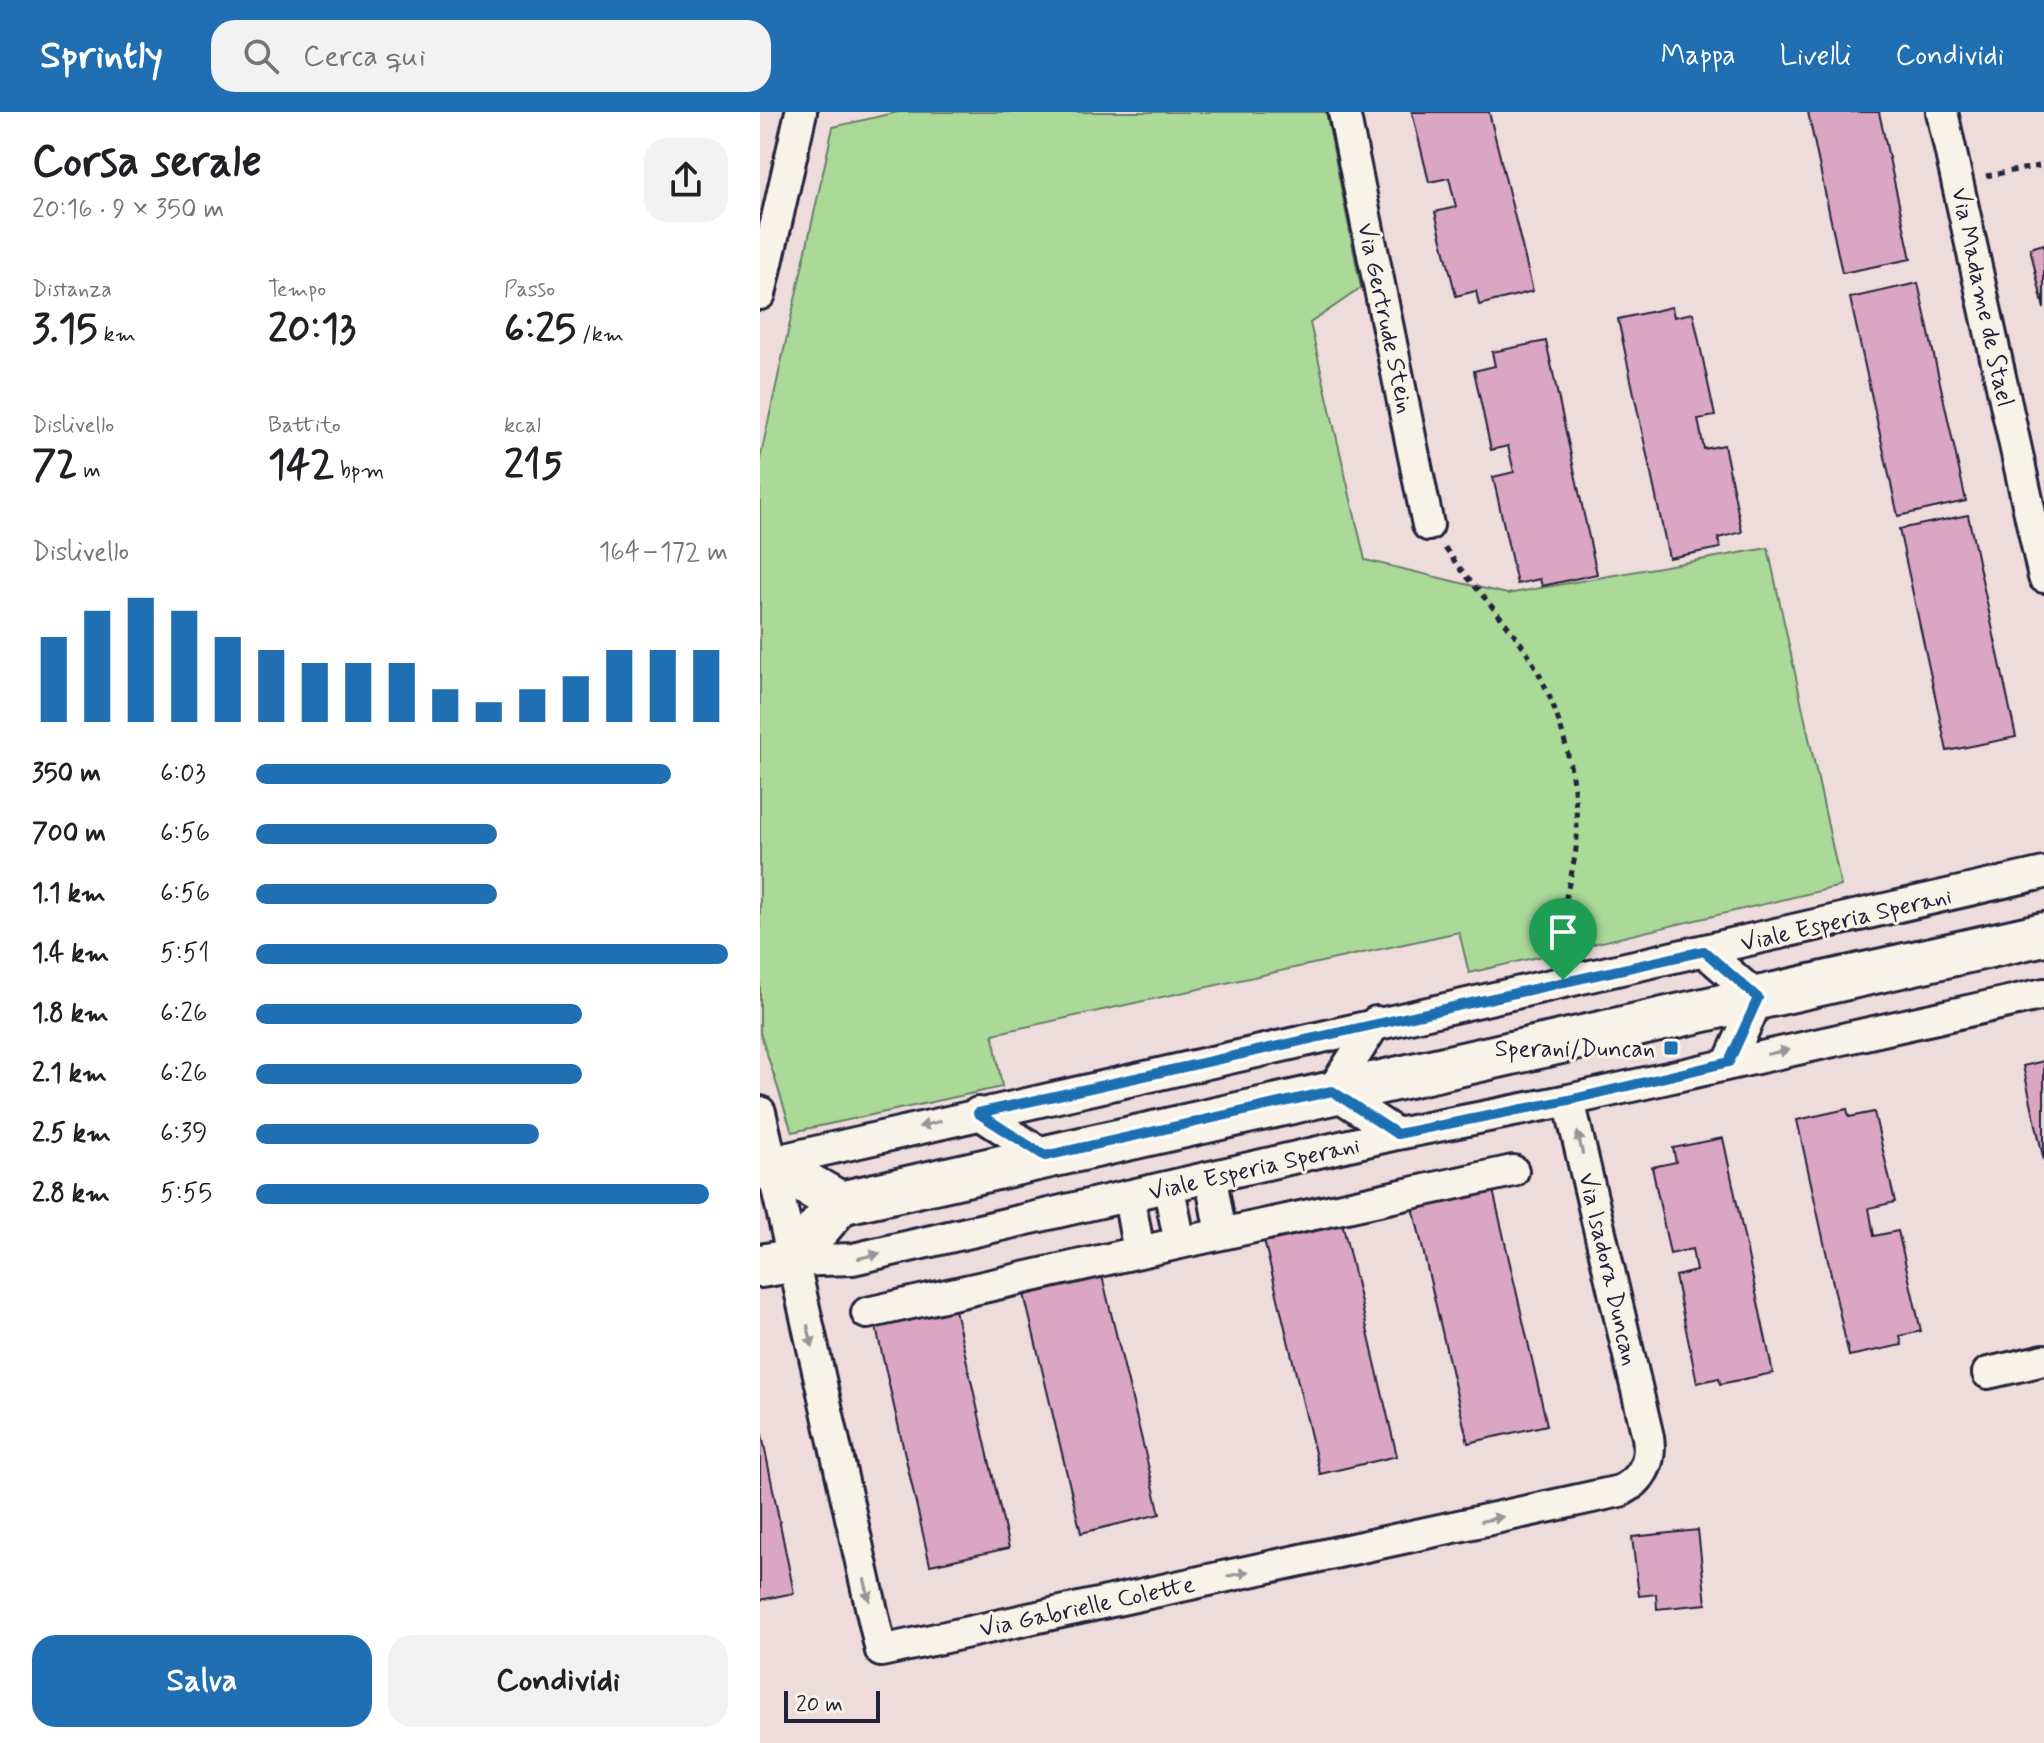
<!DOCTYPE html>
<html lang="it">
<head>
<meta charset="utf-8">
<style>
  :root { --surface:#fff; --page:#f2f2f2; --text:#202124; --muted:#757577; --accent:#1f6fb2 }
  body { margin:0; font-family:Mynerve,sans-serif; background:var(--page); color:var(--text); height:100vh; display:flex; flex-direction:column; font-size:30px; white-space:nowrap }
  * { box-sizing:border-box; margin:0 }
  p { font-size:26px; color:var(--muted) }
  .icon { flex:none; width:44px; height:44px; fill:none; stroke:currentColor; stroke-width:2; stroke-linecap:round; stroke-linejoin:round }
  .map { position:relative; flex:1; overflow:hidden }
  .drawer { display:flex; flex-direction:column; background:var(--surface); width:760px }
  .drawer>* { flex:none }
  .scale { position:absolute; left:24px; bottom:20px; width:96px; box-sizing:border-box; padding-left:8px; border:4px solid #22223b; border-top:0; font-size:22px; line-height:28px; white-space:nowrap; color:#22223b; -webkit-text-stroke:6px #f7f3e8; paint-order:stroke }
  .pin { position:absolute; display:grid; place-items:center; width:68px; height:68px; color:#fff; margin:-82px -34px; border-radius:50% 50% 50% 0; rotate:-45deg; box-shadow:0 0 8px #0007 }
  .pin .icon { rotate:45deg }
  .round { display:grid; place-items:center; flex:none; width:84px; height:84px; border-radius:24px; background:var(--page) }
  .headline { display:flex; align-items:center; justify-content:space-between; height:136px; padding:0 32px }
  h1 { font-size:44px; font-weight:800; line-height:60px }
  .stats { display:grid; grid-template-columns:repeat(3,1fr); gap:12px; height:136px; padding:8px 32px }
  .stats div { display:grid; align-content:center }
  .stats b { font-size:40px; font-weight:800 }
  .stats small { font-size:22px; font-weight:400 }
  .stats p { font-size:22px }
  .chart { height:224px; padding:16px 32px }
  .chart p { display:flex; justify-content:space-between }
  .chart svg { width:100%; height:144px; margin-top:8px; stroke:var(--accent); stroke-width:6 }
  .primary-button { display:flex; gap:16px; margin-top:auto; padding:16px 32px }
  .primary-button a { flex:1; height:92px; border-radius:24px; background:var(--accent); color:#fff; font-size:32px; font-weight:800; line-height:92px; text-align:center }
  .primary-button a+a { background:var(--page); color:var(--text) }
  ul { padding:0 32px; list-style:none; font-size:26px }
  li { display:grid; grid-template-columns:128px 96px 1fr; align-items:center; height:60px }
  li i { height:20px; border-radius:10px; background:var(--accent) }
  header { display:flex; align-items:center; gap:48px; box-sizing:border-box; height:112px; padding:0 40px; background:var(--accent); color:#fff }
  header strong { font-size:38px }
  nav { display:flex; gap:44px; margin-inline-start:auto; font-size:28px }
  .search { width:560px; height:72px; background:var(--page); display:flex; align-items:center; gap:20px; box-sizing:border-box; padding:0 28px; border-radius:24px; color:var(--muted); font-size:30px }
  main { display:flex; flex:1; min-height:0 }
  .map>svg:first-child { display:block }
  .green { fill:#abd998; stroke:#667e6a; stroke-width:2 }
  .building { fill:#daa6c1; stroke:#22223b; stroke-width:2 }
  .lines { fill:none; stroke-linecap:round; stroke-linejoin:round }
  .street-casing { stroke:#22223b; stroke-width:36 }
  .secondary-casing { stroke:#22223b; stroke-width:48 }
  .path { stroke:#22223b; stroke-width:5; stroke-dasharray:6 6; stroke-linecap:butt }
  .street { stroke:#f7f3e8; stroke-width:30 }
  .secondary { stroke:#f7f3e8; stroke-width:42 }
  .oneway { fill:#97959a }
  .route-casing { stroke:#fff; stroke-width:16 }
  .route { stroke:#1f6fb2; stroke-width:10 }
  .poi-dot { fill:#1f6fb2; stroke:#f7f3e8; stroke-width:3 }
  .labels { text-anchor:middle; stroke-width:6; stroke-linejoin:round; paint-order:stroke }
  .street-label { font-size:24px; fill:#22223b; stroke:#f7f3e8 }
  .poi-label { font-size:24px; fill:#22223b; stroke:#f7f3e8; text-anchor:end }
</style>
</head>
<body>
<header>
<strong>Sprintly</strong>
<div class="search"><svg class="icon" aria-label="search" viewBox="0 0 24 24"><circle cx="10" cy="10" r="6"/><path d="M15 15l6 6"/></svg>Cerca qui</div>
<nav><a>Mappa</a><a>Livelli</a><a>Condividi</a></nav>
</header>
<main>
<section class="drawer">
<div class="headline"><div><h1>Corsa serale</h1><p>20:16 · 9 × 350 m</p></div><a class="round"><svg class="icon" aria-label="share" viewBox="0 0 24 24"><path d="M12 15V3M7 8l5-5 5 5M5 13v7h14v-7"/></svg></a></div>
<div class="stats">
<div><p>Distanza</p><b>3.15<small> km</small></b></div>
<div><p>Tempo</p><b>20:13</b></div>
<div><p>Passo</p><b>6:25<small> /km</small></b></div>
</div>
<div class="stats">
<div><p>Dislivello</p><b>72<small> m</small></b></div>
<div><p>Battito</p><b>142<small> bpm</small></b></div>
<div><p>kcal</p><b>215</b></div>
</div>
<div class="chart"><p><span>Dislivello</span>164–172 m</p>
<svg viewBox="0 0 160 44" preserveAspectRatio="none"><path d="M5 44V18M15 44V10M25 44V6M35 44V10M45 44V18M55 44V22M65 44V26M75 44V26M85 44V26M95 44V34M105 44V38M115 44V34M125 44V30M135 44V22M145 44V22M155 44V22"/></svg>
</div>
<ul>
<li><b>350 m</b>6:03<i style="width:88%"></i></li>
<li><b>700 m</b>6:56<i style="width:51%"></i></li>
<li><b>1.1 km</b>6:56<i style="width:51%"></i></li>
<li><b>1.4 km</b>5:51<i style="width:100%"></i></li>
<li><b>1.8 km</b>6:26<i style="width:69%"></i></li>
<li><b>2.1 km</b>6:26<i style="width:69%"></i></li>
<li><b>2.5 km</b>6:39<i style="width:60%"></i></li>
<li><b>2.8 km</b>5:55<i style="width:96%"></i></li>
</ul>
<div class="primary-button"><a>Salva</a><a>Condividi</a></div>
</section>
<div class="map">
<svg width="1284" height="1631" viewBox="0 0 1284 1631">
  <rect width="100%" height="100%" fill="#eedcdc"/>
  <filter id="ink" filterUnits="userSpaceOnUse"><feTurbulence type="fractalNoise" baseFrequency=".0125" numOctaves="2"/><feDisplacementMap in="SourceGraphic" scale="16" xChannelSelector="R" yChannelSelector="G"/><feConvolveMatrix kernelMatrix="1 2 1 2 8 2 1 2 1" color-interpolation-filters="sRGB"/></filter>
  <g filter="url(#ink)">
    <path class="green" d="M138 0H566L601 176 550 211 605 448 747 482 1008 436 1081 774 709 861 699 820 233 922 242 975 32 1020 0 920V347L73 15Z"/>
    <path class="building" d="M652 0H729L773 179 719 193 716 179 696 184 675 100 696 95 689 66 669 70Z
      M1048 0H1119L1151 147 1082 161Z
      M1284 132V197L1270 136Z
      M1158 171 1206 389 1138 404 1090 186Z
      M912 195 914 205 933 201 955 304 938 307 944 337 964 333 982 420 958 426 960 436 909 446 858 207Z
      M786 229 837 462 782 474 780 467 757 472 733 365 754 360 748 334 731 338 714 259 735 254 732 240Z
      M1208 403 1256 625 1187 639 1139 417Z
      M1284 949V1049L1263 954Z
      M1087 997 1089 1005 1114 1000 1135 1090 1109 1096 1114 1124 1138 1119 1161 1219 1140 1224 1142 1233 1089 1244 1037 1008Z
      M963 1026 1013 1261 960 1272 959 1266 937 1271 915 1164 936 1159 932 1137 910 1142 892 1055 916 1050 913 1036Z
      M733 1078 787 1313 708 1331 653 1095Z
      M582 1110 637 1344 560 1362 504 1128Z
      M342 1164 400 1402 321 1421 264 1182Z
      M194 1193 249 1436 170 1453 115 1211Z
      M0 1313 34 1481 0 1488Z
      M938 1418 946 1492 897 1497 896 1482 879 1484 872 1425Z"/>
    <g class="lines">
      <g class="street-casing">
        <path id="street" d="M584 0 668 413
          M1182 0 1284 465
          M0 182 41 0
          M944 839 998 886 969 950
          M616 910 572 979 637 1022
          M0 1000 121 1539 860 1379C882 1369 892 1349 888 1325L809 988
          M218 1001 285 1044
          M14 1053 29 1046 1284 761
          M451 1067 461 1122
          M409 1077 420 1131 753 1059
          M369 1085 379 1140
          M31 1149 93 1147 637 1022 809 988 1284 882
          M107 1201 420 1131
          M1228 1261 1284 1248"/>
      </g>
      <g class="secondary-casing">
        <path id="secondary" d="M0 1056 14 1053 80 1091
          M0 1154 31 1149 80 1091 1284 822"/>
      </g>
      <path class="path" d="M1226 64 1284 53
        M685 436C707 467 732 493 754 522 795 575 816 652 817 718 818 759 796 797 801 839"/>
      <use href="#street" class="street"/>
      <use href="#secondary" class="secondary"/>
    </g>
    <defs><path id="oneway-solid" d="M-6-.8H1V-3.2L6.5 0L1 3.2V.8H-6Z" transform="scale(2)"/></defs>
    <g class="oneway">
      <use href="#oneway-solid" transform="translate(1018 940) rotate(-12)"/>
      <use href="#oneway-solid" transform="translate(170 1012) rotate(166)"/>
      <use href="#oneway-solid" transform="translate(820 1031) rotate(-103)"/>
      <use href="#oneway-solid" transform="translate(109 1144) rotate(-13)"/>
      <use href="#oneway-solid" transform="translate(50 1224) rotate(77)"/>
      <use href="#oneway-solid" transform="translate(732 1407) rotate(-12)"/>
      <use href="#oneway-solid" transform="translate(478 1462) rotate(-12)"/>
      <use href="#oneway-solid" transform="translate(107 1478) rotate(77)"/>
    </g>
  </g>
  <g class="lines" filter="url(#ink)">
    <g class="route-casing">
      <path id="route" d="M944 839 998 886 969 950 809 988 637 1022 572 979 285 1044 218 1001Z"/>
    </g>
    <use href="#route" class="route"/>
  </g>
  <rect class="poi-dot" x="903" y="928" width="16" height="16" rx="4"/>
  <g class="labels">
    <g class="street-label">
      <text transform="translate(1223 185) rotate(78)" y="8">Via Madame de Stael</text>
      <text transform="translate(626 206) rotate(78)" y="8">Via Gertrude Stein</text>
      <text transform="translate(1086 807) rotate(-13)" y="8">Viale Esperia Sperani</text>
      <text transform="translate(494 1056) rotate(-13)" y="8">Viale Esperia Sperani</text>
      <text transform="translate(849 1157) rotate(77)" y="8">Via Isadora Duncan</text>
      <text transform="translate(327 1494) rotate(-12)" y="8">Via Gabrielle Colette</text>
    </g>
    <g class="poi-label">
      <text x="895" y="944">Sperani/Duncan</text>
    </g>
  </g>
</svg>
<div class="scale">20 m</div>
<div class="pin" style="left:803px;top:868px;background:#1e9e55"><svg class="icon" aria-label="arrive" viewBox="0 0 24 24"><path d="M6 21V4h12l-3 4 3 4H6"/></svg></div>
</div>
</main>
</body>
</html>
